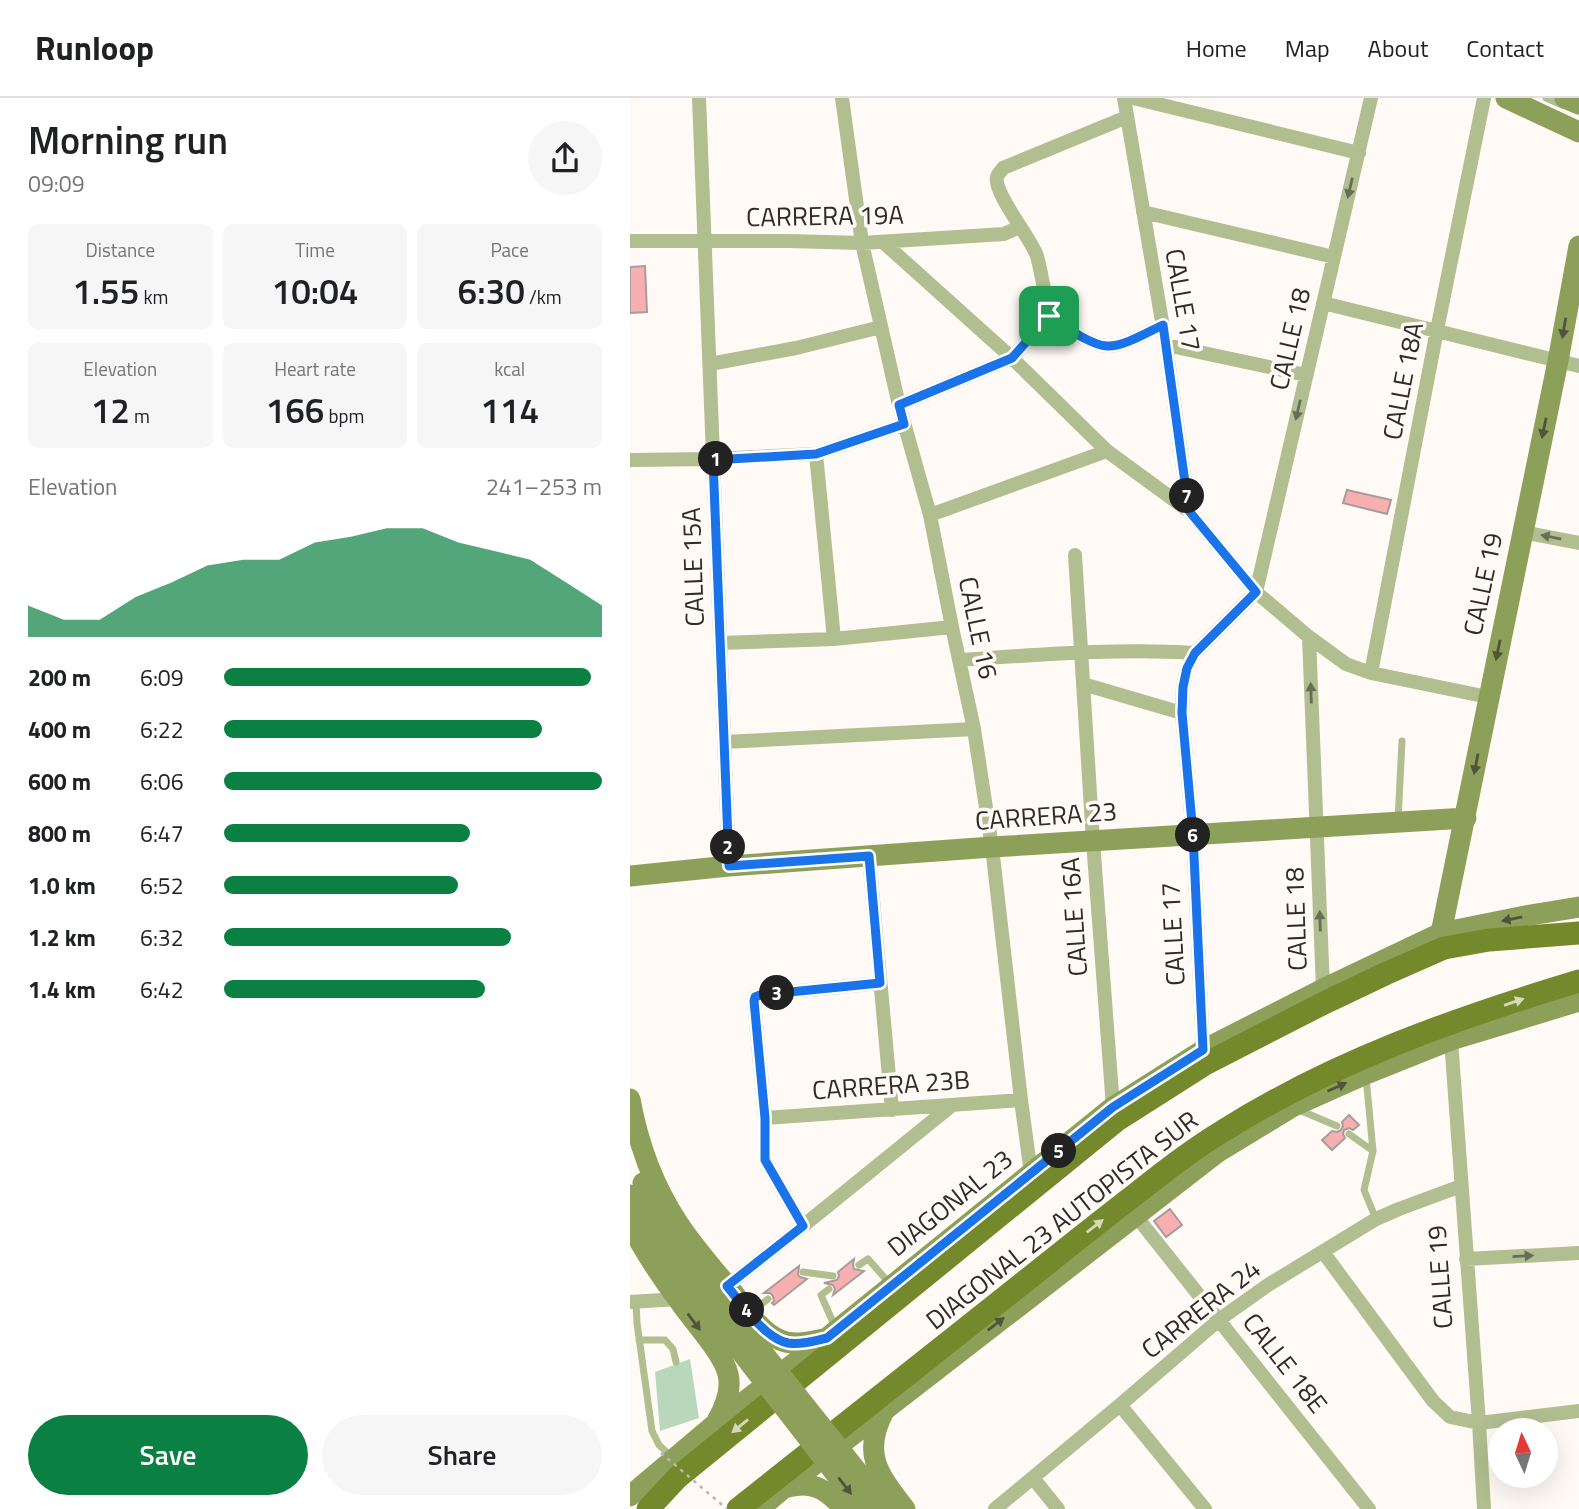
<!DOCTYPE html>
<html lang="en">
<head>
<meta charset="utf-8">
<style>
  :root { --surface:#fff; --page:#f6f6f6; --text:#202124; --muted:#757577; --line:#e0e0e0; --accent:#0b8043 }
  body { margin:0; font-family:"Titillium Web",sans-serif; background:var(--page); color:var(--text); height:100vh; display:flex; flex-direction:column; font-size:26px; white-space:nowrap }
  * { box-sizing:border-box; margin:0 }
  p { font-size:23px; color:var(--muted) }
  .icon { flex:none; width:38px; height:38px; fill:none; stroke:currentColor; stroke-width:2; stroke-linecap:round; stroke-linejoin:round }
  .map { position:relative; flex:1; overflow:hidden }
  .side { display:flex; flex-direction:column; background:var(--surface); width:630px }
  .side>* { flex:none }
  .needle { width:46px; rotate:356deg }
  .buttons { position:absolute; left:858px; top:1320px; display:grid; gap:14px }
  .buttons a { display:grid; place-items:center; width:70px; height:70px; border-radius:50%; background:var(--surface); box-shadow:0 7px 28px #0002; font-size:35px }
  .pin { position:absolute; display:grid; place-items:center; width:60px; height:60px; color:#fff; margin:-30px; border-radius:14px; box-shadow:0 4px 10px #0006 }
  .km { position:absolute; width:35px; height:35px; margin:-18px; border-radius:50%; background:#222; color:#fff; font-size:19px; line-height:35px; text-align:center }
  .round { display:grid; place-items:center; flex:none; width:74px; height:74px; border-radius:37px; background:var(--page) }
  .head { display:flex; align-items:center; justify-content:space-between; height:119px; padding:0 28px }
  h1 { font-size:38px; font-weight:600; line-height:52px }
  .stats { display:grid; grid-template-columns:repeat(3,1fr); gap:10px; height:119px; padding:7px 28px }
  .stats div { display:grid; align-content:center; border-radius:10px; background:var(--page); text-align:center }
  .stats b { font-size:35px; font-weight:600 }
  .stats small { font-size:19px; font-weight:400 }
  .stats p { font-size:19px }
  .chart { height:196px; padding:14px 28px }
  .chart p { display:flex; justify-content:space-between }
  .chart svg { width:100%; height:126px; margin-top:7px; fill:var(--accent); opacity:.7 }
  .action { display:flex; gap:14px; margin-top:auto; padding:14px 28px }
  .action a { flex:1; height:80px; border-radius:42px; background:var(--accent); color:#fff; font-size:28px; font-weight:600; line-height:80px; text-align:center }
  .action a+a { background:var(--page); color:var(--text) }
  ul { padding:0 28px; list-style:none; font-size:23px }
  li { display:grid; grid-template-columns:112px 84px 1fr; align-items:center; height:52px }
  li i { height:18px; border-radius:9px; background:var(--accent) }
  header { display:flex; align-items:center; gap:42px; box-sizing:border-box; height:98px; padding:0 35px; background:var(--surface); border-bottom:2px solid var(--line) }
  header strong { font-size:33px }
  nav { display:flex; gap:38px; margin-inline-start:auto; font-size:24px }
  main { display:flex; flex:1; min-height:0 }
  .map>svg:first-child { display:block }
  .green { fill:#b9d8bb }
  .building { fill:#f7b0af; stroke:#a69c9b; stroke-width:2 }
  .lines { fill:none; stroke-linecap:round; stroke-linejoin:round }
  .lane { stroke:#b0be90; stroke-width:7 }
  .street { stroke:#b0be90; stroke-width:14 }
  .secondary { stroke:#8da05a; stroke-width:21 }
  .primary { stroke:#73892b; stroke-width:23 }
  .path-bridge { stroke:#bab6b3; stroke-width:2.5; stroke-dasharray:3.5 5; stroke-linecap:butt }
  .secondary-bridge { stroke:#8da05a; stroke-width:21 }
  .oneway { fill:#686d57 }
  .oneway2 { fill:#4f543a }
  .oneway3 { fill:#d5d8b9 }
  .route-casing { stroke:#fff; stroke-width:14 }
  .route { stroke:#1a73e8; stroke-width:9 }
  .labels { text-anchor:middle; stroke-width:7; stroke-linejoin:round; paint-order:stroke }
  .street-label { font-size:26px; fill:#2e2b29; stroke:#fffaf6 }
</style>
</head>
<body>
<header>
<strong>Runloop</strong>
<nav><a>Home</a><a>Map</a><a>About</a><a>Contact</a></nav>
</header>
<main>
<section class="side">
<div class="head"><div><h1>Morning run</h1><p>09:09</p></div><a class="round"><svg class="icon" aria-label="share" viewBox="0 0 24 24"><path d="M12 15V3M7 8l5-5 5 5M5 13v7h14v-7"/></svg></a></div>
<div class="stats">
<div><p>Distance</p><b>1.55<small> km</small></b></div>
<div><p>Time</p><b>10:04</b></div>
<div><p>Pace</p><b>6:30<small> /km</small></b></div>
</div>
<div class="stats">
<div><p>Elevation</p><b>12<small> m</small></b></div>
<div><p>Heart rate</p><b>166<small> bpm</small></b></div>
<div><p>kcal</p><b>114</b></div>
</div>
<div class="chart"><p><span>Elevation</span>241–253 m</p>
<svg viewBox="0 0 160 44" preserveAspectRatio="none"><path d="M0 44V33L10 38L20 38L30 30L40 25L50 19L60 17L70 17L80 11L90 9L100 6L110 6L120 11L130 14L140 17L150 25L160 33V44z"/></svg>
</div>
<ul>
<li><b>200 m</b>6:09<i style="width:97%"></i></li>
<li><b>400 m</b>6:22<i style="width:84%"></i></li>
<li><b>600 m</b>6:06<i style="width:100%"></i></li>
<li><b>800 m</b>6:47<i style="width:65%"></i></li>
<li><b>1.0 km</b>6:52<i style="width:62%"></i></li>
<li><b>1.2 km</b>6:32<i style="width:76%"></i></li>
<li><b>1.4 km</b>6:42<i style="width:69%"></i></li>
</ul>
<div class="action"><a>Save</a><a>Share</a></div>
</section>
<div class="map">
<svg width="949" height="1411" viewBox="0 0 949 1411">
  <rect width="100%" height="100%" fill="#fffaf6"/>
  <path class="green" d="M60 1261 69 1320 30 1333 25 1274Z"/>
  <path class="building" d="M15 168 17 214 0 215V169Z
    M717 392 761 402 757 416 713 405Z
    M719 1017 729 1027 723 1032 719 1030 714 1032 713 1036 715 1040 702 1052 692 1042 702 1033 707 1034 711 1032 713 1028 712 1024Z
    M540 1111 552 1127 536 1139 524 1123Z
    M224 1161 223 1167 224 1171 234 1173 203 1197 205 1191 203 1187 194 1185 207 1182 209 1178 208 1174Z
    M169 1168 168 1177 170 1179 177 1181 144 1207 142 1205 144 1203 143 1198 140 1195H134Z"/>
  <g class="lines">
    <path class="lane" d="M916 0 932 7
      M768 723 772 643
      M736 979 743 1053 734 1092 746 1121
      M669 1012 707 1028
      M719 1036 743 1053
      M229 1167 238 1161 261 1187
      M173 1174 203 1178
      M199 1191 191 1197 205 1229
      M6 1204 7 1225 22 1333 29 1347 42 1359
      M123 1213 138 1201
      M9 1242H35L43 1251 46 1264"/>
    <path class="street" d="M69 0 99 768
      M212 0 232 145 269 307 300 417 322 529 344 631 362 749 391 1002 401 1076
      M494 0 536 247 559 413
      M503 0 729 55
      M513 114 704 159
      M0 143H159L232 145 374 136 389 129
      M253 144 382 260 477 353 559 413 626 494 679 539 716 566 741 575 858 599
      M693 205 949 268
      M419 218C415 198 412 177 407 158 401 140 363 95 367 79 367 77 372 72 373 70L497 19
      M419 218C434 227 459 247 477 248 493 249 518 234 533 227
      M536 247 676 277
      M80 266 166 250 251 229
      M269 307 382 260 419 218
      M186 356 204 541
      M0 362 83 361 186 356 274 326
      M300 417 477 353
      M892 434 949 445
      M445 457 463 743 483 1009
      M679 539 693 891
      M90 545 204 541 322 529
      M329 562C407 557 487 550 565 555
      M741 575 807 232 854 0
      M453 586 552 615
      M94 644 344 631
      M239 758 262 1012
      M821 942 849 1325 854 1411
      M573 952 563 736 552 615 553 589 557 570 565 555 626 494 741 0
      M135 1020 391 1002
      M506 1118 739 1411
      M173 1128 135 1062V1020L124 903 125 899 130 897 250 885
      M693 1154 803 1303 820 1319 849 1325 949 1313
      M836 1161 949 1155
      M97 1188 173 1128 321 1008
      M0 1204 48 1201
      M490 1307 575 1411
      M403 1380 428 1411
      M365 1411 490 1307 590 1221 638 1187 746 1121 769 1111 831 1088"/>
    <path class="secondary" d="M876 0 949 34
      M935 0 949 6
      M0 778 99 768 362 749 836 720
      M811 835 928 263 949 148
      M0 1001C8 1046 23 1087 48 1125 65 1151 86 1174 105 1197 117 1213 131 1234 150 1242 164 1248 178 1244 193 1241
      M0 1126C14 1153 32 1180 50 1204 63 1223 93 1255 98 1276 102 1293 95 1309 87 1323
      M254 1313C231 1356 249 1377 275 1411
      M154 1390C181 1382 196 1390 214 1411
      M0 1398 84 1327 197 1240 483 1009 573 952 693 891 811 835 895 818 949 809
      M129 1411 154 1390 588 1054 662 1009 736 976 821 942 949 903"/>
    <path class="primary" d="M18 1411 48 1379 487 1022 575 966 694 905 755 876 814 850 859 842 949 835
      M108 1411C207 1333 305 1255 403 1177 438 1149 472 1122 507 1095 535 1073 563 1051 593 1033 702 964 826 920 949 883"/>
    <path class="path-bridge" d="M31 1355 97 1411"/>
    <path class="secondary-bridge" d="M13 1085 28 1115 49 1149 257 1411
      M0 1097 23 1140 233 1411"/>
  </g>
  <defs><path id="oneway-solid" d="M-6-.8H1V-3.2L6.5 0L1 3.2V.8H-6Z" transform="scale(1.75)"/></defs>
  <g class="oneway">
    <use href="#oneway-solid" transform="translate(720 90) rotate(103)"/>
    <use href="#oneway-solid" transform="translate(668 312) rotate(103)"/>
    <use href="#oneway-solid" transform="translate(921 439) rotate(-168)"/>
    <use href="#oneway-solid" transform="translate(681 595) rotate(-92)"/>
    <use href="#oneway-solid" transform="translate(690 823) rotate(-92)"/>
    <use href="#oneway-solid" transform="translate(893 1158) rotate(-3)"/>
  </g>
  <g class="oneway2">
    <use href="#oneway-solid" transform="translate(934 230) rotate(100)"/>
    <use href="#oneway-solid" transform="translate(914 330) rotate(102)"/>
    <use href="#oneway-solid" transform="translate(868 552) rotate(102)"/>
    <use href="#oneway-solid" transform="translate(846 666) rotate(101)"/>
    <use href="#oneway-solid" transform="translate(882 821) rotate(169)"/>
    <use href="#oneway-solid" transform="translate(707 989) rotate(-24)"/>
    <use href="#oneway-solid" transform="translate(64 1224) rotate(53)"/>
    <use href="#oneway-solid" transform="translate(366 1226) rotate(-38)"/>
    <use href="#oneway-solid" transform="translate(215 1388) rotate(52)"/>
  </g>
  <g class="oneway3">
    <use href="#oneway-solid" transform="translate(884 904) rotate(-19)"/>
    <use href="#oneway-solid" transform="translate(465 1128) rotate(-38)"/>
    <use href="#oneway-solid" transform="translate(110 1328) rotate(141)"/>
  </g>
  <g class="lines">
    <g class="route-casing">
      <path id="route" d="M419 218C434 227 459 247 477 248 493 249 518 234 533 227L559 413 626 494 565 555 557 570 553 589 552 615 563 736 573 952 483 1009 197 1240C184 1243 171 1247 158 1245 134 1240 112 1206 97 1188L173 1128 135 1062V1020L124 903 125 899 130 897 250 885 239 758 99 768 83 362 186 356 274 326 269 307 382 260Z"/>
    </g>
    <use href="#route" class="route"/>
  </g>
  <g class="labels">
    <g class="street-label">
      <text transform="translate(195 118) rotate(-1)" y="9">CARRERA 19A</text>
      <text transform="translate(553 202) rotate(80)" y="9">CALLE 17</text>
      <text transform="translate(660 241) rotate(-77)" y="9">CALLE 18</text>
      <text transform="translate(773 283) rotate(-79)" y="9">CALLE 18A</text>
      <text transform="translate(63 469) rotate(-92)" y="9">CALLE 15A</text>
      <text transform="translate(853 486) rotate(-78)" y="9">CALLE 19</text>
      <text transform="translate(348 530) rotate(78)" y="9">CALLE 16</text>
      <text transform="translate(416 718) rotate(-4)" y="9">CARRERA 23</text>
      <text transform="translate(444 819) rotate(-94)" y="9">CALLE 16A</text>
      <text transform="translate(666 821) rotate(-92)" y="9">CALLE 18</text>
      <text transform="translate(543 836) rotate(-93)" y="9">CALLE 17</text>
      <text transform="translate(261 987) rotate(-4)" y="9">CARRERA 23B</text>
      <text transform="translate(320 1105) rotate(-39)" y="9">DIAGONAL 23</text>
      <text transform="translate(432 1122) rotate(-38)" y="9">DIAGONAL 23 AUTOPISTA SUR</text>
      <text transform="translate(810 1179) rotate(-94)" y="9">CALLE 19</text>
      <text transform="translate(571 1211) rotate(-38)" y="9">CARRERA 24</text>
      <text transform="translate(655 1265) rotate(52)" y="9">CALLE 18E</text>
    </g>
  </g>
</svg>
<div class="buttons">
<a><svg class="needle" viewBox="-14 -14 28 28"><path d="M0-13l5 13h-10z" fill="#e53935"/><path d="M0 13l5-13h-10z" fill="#757577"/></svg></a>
</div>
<div class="pin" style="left:419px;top:218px;background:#1e9e55"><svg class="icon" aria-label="arrive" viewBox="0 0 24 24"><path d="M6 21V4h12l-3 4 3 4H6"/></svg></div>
<b class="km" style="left:86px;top:361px">1</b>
<b class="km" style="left:98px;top:749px">2</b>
<b class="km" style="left:147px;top:895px">3</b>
<b class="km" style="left:117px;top:1212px">4</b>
<b class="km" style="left:429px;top:1053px">5</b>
<b class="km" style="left:563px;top:737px">6</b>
<b class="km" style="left:557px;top:398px">7</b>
</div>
</main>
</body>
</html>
